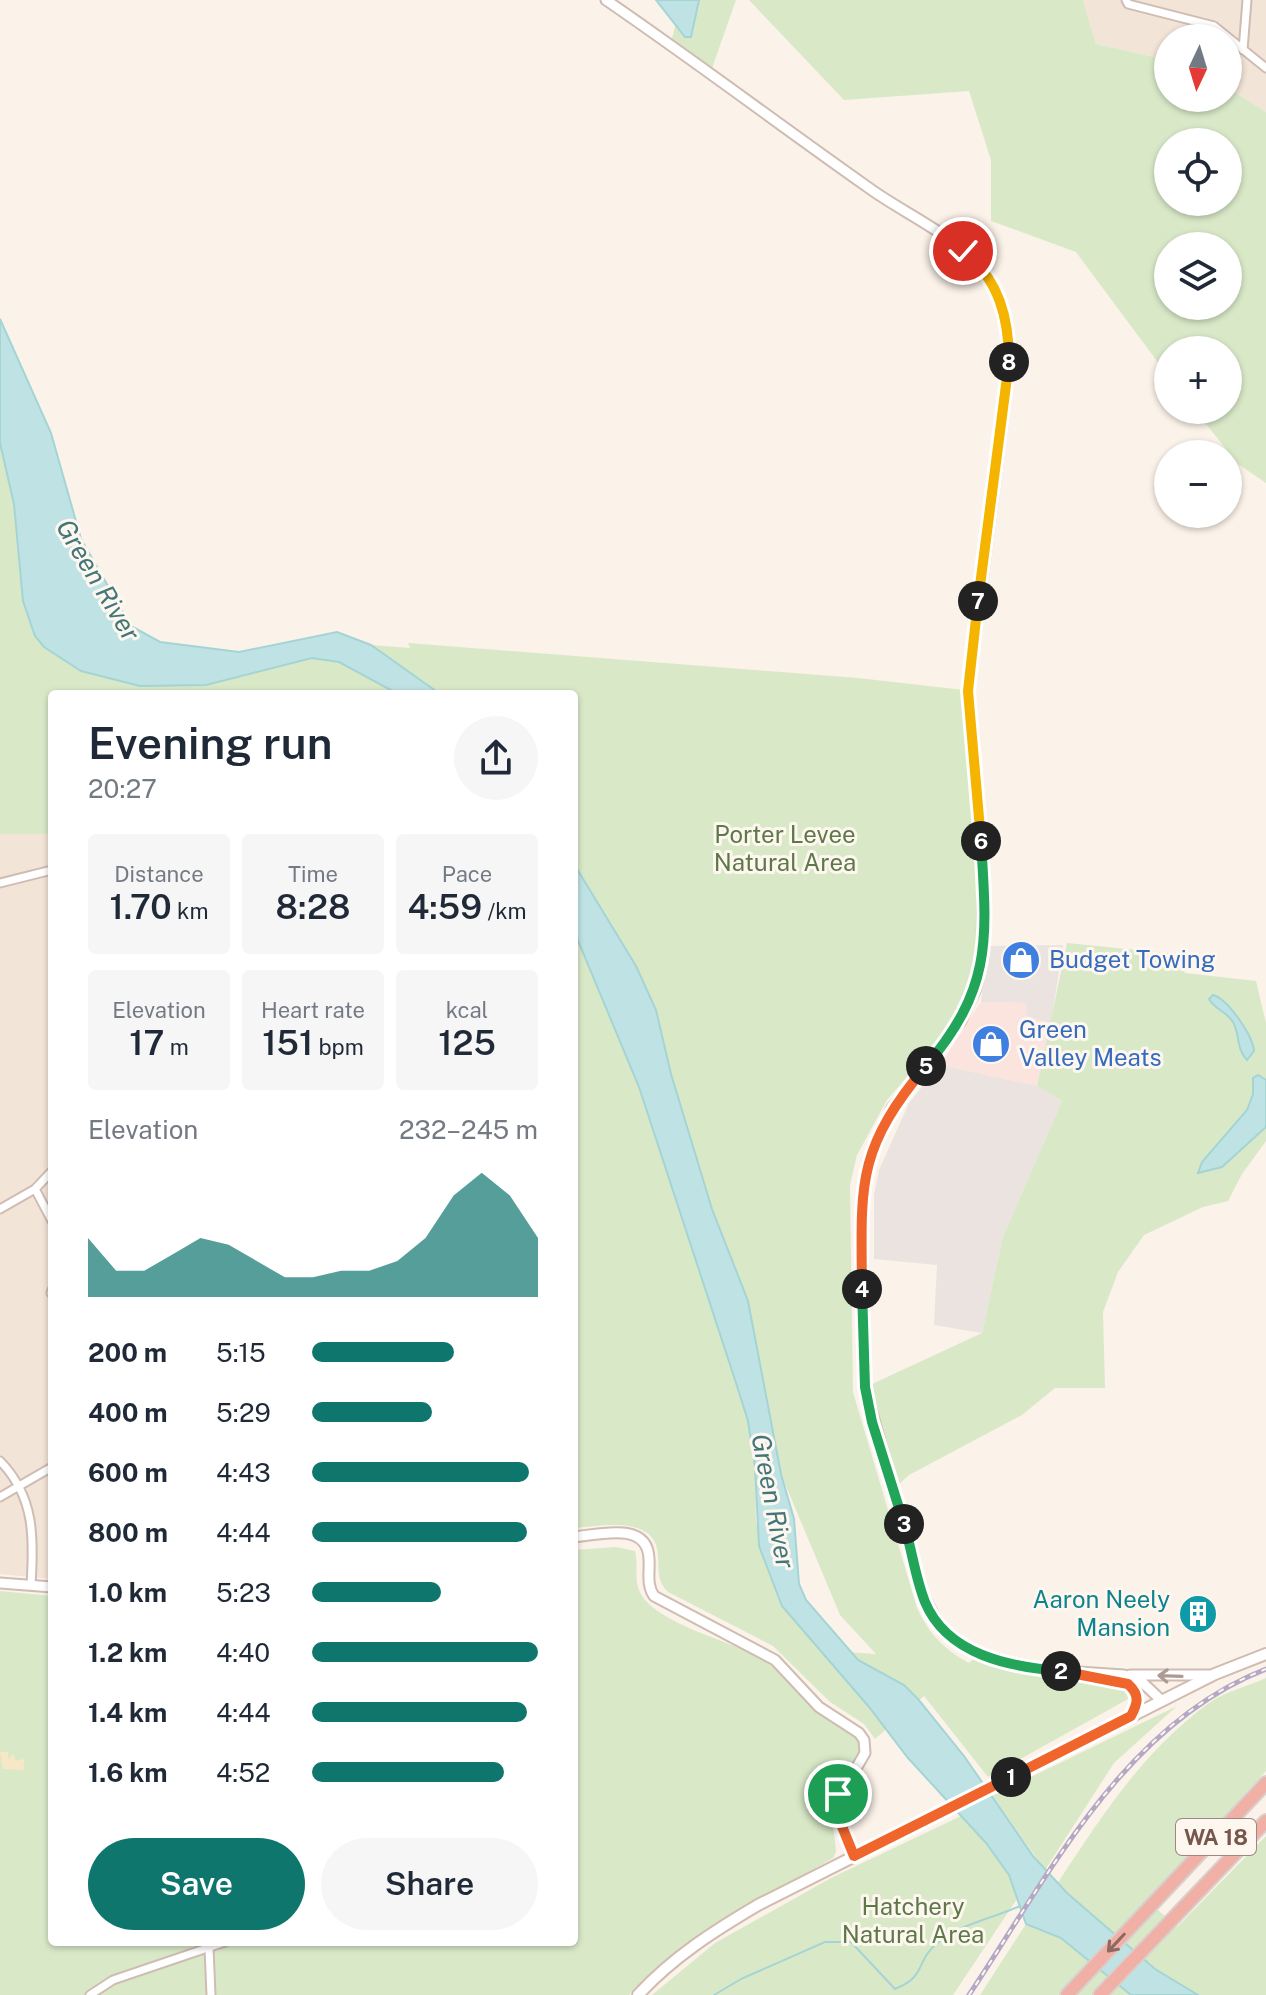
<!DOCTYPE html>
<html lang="en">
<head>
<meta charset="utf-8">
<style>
  :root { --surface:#fff; --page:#f6f6f7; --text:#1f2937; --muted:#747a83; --accent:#0f766e }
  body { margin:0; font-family:"Public Sans",sans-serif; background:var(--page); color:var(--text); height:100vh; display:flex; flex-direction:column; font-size:30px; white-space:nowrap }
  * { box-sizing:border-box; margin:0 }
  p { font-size:26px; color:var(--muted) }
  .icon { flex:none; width:44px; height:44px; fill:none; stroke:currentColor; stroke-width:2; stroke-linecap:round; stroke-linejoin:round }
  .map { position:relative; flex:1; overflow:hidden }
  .drawer { position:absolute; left:48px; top:690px; width:530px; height:1256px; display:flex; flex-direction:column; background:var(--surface); border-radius:8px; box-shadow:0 2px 6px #0004 }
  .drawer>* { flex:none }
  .needle { width:52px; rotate:184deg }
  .tools { position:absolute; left:1154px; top:24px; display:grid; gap:16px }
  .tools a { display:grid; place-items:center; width:88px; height:88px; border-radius:50%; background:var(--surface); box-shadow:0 2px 6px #0004; font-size:40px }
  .pin { position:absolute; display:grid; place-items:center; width:68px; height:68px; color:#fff; margin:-34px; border:4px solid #fff; border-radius:50%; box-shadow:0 2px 8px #0007 }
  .km { position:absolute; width:40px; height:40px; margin:-20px; border-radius:50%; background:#222; color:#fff; font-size:22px; line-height:40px; text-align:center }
  .round { display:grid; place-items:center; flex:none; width:84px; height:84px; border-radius:42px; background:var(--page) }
  .overview { display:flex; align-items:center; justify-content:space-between; height:136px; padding:0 40px }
  h1 { font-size:44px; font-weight:600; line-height:60px }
  .figures { display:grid; grid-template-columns:repeat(3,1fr); gap:12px; height:136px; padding:8px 40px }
  .figures div { display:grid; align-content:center; border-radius:8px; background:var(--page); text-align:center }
  .figures b { font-size:34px; font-weight:600 }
  .figures small { font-size:22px; font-weight:400 }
  .figures p { font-size:22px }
  .chart { height:224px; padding:16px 40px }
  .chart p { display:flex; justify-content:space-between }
  .chart svg { width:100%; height:144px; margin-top:8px; fill:var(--accent); opacity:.7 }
  .action { display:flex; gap:16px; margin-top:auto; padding:16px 40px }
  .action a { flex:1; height:92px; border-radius:48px; background:var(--accent); color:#fff; font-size:32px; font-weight:600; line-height:92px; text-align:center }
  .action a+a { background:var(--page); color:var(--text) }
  ul { padding:0 40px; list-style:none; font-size:26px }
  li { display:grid; grid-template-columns:128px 96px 1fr; align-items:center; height:60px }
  li i { height:20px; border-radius:10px; background:var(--accent) }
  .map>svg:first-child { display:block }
  .residential { fill:#f3e4d8 }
  .commercial { fill:#fbe3de }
  .industrial { fill:#ebe3df }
  .green { fill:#d9e9c8; fill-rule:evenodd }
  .sand { fill:#f8e7c7 }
  .water { fill:#bfe3e4; stroke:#a5d4d5; stroke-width:2 }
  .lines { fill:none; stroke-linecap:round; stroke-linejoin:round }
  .stream { stroke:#a5d4d5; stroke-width:2 }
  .minor-casing { stroke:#cfbcb2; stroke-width:11 }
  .tertiary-casing { stroke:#cfbcb2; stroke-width:13 }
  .secondary-casing { stroke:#d2bbb0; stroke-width:14 }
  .motorway-casing { stroke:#d8d0cd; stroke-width:16 }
  .minor { stroke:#fff; stroke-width:7 }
  .tertiary { stroke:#fff; stroke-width:9 }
  .secondary { stroke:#fff; stroke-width:10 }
  .motorway { stroke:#f1b0a5; stroke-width:12 }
  .rail-casing { stroke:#b4a8c5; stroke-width:5 }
  .rail { stroke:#fef7f0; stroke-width:2; stroke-dasharray:6; stroke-linecap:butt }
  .oneway { stroke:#ac9a95 }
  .oneway2 { stroke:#8e695f }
  .split-1-casing { stroke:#fff; stroke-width:16 }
  .split-2-casing { stroke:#fff; stroke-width:16 }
  .split-3-casing { stroke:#fff; stroke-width:16 }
  .split-4-casing { stroke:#fff; stroke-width:16 }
  .split-5-casing { stroke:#fff; stroke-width:16 }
  .split-6-casing { stroke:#fff; stroke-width:16 }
  .split-7-casing { stroke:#fff; stroke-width:16 }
  .split-8-casing { stroke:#fff; stroke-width:16 }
  .split-9-casing { stroke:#fff; stroke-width:16 }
  .split-1 { stroke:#f0652b; stroke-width:10 }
  .split-2 { stroke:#f0652b; stroke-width:10 }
  .split-3 { stroke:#22a559; stroke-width:10 }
  .split-4 { stroke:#22a559; stroke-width:10 }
  .split-5 { stroke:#f0652b; stroke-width:10 }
  .split-6 { stroke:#22a559; stroke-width:10 }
  .split-7 { stroke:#f5b400; stroke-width:10 }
  .split-8 { stroke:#f5b400; stroke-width:10 }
  .split-9 { stroke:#f5b400; stroke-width:10 }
  .labels { text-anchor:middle; stroke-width:6; stroke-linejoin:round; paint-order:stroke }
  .shield { fill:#fef7f0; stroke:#9e877f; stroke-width:2 }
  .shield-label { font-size:22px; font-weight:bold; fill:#75574e }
  .park-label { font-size:24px; fill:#5c7947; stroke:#fef7f0 }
  .shop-label { font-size:24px; fill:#366cbe; stroke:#fef7f0; text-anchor:start }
  .culture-label { font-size:24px; fill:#0d838f; stroke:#fef7f0; text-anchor:end }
  .water-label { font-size:26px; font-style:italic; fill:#427678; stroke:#fef7f0 }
</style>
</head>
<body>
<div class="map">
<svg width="1266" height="1995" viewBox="0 0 1266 1995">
  <rect width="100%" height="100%" fill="#fbf2e9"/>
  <path class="residential" d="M1083 0H1266V112L1228 88V38H1168V60L1096 44Z
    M0 834H52V1579L0 1574Z"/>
  <path class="commercial" d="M981 1002 1027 1003 1051 1023 1037 1086 940 1065Z"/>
  <path class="industrial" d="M1063 945 1051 1023 1027 1016 1026 1003 981 1002 987 946Z
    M940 1065 1037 1086 1062 1101 1003 1236 982 1333 934 1325 937 1265 874 1259V1195L879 1170 909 1103Z"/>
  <path class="green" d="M682 0H736L711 71 671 42Z
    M749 0H1083L1096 44 1168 60V98H1228V88L1266 112V483L1238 464 1195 410H1228V350H1168V376L1076 252 991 221V160L969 91 844 100ZM1168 142H1228V202H1168ZM1168 246H1228V306H1168Z
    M0 443 14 504 20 577 35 636 61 659 312 658 339 662 398 694H52V834H0Z
    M408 643 858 678 964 690 980 875 979 936 969 997 941 1038 887 1100 857 1155 850 1185 853 1392 917 1608C929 1634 944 1649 969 1663L976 1657 1015 1670 1126 1690 1128 1699 988 1777 924 1696 875 1739 864 1724 830 1702 773 1646 668 1592C657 1581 659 1572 658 1557 658 1514 601 1526 574 1528 574 1506 582 1467 574 1450V931L639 1087 737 1386 748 1421 755 1467 756 1522 819 1650 876 1654 840 1615 781 1474 748 1301 712 1209 671 1074 656 1010 636 966 574 864V694H440L371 645 410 648Z
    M1067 943 1177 954 1185 973 1256 981 1266 1023V1141L1242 1174 1228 1201 1203 1207 1144 1235 1118 1272 1103 1312 1105 1388H1055L1022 1415 909 1475 897 1486 879 1427 872 1384 982 1333 1003 1236 1062 1101 1037 1086Z
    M616 1547 635 1551C638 1563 635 1576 638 1587 648 1623 732 1640 762 1659 784 1673 798 1696 819 1713 831 1724 854 1729 860 1747 864 1761 844 1771 838 1781 824 1806 835 1827 836 1852L833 1858C756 1904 691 1927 629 1995H0V1591L52 1596V1942H574V1550Z
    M1266 1678V1771L1147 1900 1177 1927 1266 1836V1995H1198L1155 1969 1057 1884C1101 1817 1143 1751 1209 1703 1225 1692 1248 1686 1266 1678Z
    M1177 1706 1114 1763 1045 1870 992 1796Z
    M963 1815 1009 1875 1017 1899 953 1995H652L715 1943 831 1878Z
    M1026 1924 1061 1938 1131 1995H980Z"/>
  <path class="sand" d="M0 1752H8V1759L13 1754 16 1761 24 1759V1770L3 1769Z"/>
  <path class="water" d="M656 0H699L691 37H685Z
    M0 319 51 433 81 539 131 626 160 642 239 652 337 632 371 645 440 694H398L339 662 312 658 206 685 140 686 81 671 44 647 35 636 23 601 14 504 0 443Z
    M574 864 636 966 656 1010 671 1074 712 1209 748 1301 781 1474 794 1519 799 1584 806 1600 858 1660 904 1685 918 1699 964 1756 1033 1856 1067 1893 1155 1969 1198 1995H1131L1061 1938 1026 1924 1009 1875 986 1843 908 1758 869 1707 782 1606 759 1546 755 1467 748 1421 737 1386 639 1087 574 931Z
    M1213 995C1228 999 1253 1036 1254 1051L1247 1060C1236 1049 1240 1034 1233 1022 1226 1011 1214 1009 1209 999Z
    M1258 1075 1266 1080V1127L1222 1167 1198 1173 1202 1162 1247 1110 1253 1094V1078Z"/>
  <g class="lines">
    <path class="stream" d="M714 1995 741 1979 825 1942H851L895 1989C927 1976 915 1963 935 1945 956 1925 994 1918 1020 1906"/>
    <g class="minor-casing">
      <path id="minor" d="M1126 0 1128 4 1214 26 1266 68
        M1243 50 1247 0
        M0 883 52 870
        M35 1189 52 1221
        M0 1209 35 1189 52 1171
        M51 1293 52 1290
        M0 1461C35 1497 34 1538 31 1585
        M0 1497 52 1467
        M209 1948 211 1995
        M90 1995 113 1980 225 1942"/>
    </g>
    <g class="tertiary-casing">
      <path id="tertiary" d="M606 0C695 61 781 126 869 188 906 215 958 236 986 274 1009 305 1010 342 1008 379L968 691 983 869 982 961 975 991 961 1021 892 1108 868 1161 862 1206 865 1387 922 1593 940 1627 964 1646 993 1659 1048 1670 1124 1675 1143 1683 1162 1701
        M574 1537C597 1535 648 1520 649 1559 650 1572 646 1584 654 1596L775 1660 819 1707 859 1733 864 1740 865 1753 836 1803 841 1825 854 1856
        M0 1583 52 1587
        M1130 1675H1211
        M1110 1678 1135 1690 1137 1705 1131 1716"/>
    </g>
    <g class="secondary-casing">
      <path id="secondary" d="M638 1995C673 1957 714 1931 758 1905L1215 1674 1266 1654"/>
    </g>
    <g class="motorway-casing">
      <path id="motorway" d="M1067 1995 1266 1783
        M1100 1995 1266 1821"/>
    </g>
    <use href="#minor" class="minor"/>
    <use href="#tertiary" class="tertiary"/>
    <use href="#secondary" class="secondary"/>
    <use href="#motorway" class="motorway"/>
    <g class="rail-casing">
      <path id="rail" d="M969 1995C1049 1875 1124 1724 1266 1669"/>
    </g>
    <use href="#rail" class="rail"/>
  </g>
  <defs><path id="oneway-shaft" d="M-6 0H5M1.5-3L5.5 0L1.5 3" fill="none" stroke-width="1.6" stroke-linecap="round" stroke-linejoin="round" transform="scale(2)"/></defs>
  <use class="oneway" href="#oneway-shaft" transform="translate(1170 1676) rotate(-178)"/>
  <use class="oneway2" href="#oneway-shaft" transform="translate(1116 1943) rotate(133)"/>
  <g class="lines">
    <g class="split-1-casing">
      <path id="split-1" d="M838 1794 837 1814 854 1856 1011 1777"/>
    </g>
    <g class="split-2-casing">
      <path id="split-2" d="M1011 1777 1131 1716C1138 1703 1140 1695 1128 1684L1061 1671"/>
    </g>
    <g class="split-3-casing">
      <path id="split-3" d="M904 1524C912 1550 915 1577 925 1602 947 1655 1010 1667 1061 1671"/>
    </g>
    <g class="split-4-casing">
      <path id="split-4" d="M862 1289 865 1387 872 1422 904 1524"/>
    </g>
    <g class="split-5-casing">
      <path id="split-5" d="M862 1289C861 1184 856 1150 926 1066"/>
    </g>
    <g class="split-6-casing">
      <path id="split-6" d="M926 1066C993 987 987 939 981 841"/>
    </g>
    <g class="split-7-casing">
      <path id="split-7" d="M978 601 968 691 981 841"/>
    </g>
    <g class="split-8-casing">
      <path id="split-8" d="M978 601 1009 362"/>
    </g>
    <g class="split-9-casing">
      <path id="split-9" d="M963 251C999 279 1009 318 1009 362"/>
    </g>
    <use href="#split-1" class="split-1"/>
    <use href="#split-2" class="split-2"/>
    <use href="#split-3" class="split-3"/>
    <use href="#split-4" class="split-4"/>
    <use href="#split-5" class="split-5"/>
    <use href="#split-6" class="split-6"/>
    <use href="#split-7" class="split-7"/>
    <use href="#split-8" class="split-8"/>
    <use href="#split-9" class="split-9"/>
  </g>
  <defs>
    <g id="shop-disc" transform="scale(2)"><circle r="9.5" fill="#3f7fe0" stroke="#fef7f0"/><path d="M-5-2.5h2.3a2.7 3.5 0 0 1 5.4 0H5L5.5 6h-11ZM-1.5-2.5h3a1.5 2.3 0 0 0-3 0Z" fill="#fff"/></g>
    <g id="building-disc" transform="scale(2)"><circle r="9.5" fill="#0f9aa8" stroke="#fef7f0"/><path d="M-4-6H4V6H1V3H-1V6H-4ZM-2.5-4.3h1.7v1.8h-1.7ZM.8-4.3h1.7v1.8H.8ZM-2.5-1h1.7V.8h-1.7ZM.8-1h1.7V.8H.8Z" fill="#fff"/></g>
  </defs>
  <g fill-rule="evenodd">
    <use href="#shop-disc" x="1021" y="960"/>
    <use href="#shop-disc" x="991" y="1044"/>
    <use href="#building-disc" x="1198" y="1614"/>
  </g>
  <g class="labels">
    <rect class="shield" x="1176" y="1819" width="80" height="36" rx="6"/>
    <g class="shield-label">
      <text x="1216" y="1845">WA 18</text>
    </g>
    <g class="park-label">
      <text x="785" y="843">Porter Levee<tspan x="785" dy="28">Natural Area</tspan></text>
      <text x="913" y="1915">Hatchery<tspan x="913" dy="28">Natural Area</tspan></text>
    </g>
    <g class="shop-label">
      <text x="1049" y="968">Budget Towing</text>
      <text x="1019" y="1038">Green<tspan x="1019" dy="28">Valley Meats</tspan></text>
    </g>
    <g class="culture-label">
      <text x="1170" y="1608">Aaron Neely<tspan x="1170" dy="28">Mansion</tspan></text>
    </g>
    <g class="water-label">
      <text transform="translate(98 580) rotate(59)" y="9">Green River</text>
      <text transform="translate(773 1501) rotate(79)" y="9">Green River</text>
    </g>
  </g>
</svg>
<div class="tools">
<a><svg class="needle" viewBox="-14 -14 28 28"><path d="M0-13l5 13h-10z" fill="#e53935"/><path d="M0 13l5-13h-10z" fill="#747a83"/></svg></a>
<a><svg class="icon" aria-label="locate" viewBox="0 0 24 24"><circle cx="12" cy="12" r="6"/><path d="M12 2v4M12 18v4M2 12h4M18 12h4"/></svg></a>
<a><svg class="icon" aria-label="layers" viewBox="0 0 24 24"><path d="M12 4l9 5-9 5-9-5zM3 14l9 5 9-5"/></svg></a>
<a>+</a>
<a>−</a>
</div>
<div class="pin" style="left:838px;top:1794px;background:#1e9e55"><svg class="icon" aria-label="arrive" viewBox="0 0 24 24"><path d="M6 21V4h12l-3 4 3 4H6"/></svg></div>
<div class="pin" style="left:963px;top:251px;background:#d93025"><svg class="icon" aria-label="check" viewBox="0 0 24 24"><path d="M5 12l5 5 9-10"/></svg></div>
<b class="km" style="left:1011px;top:1777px">1</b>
<b class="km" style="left:1061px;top:1671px">2</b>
<b class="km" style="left:904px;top:1524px">3</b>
<b class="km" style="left:862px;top:1289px">4</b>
<b class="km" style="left:926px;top:1066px">5</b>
<b class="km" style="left:981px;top:841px">6</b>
<b class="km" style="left:978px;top:601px">7</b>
<b class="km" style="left:1009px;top:362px">8</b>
<section class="drawer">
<div class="overview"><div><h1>Evening run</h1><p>20:27</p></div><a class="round"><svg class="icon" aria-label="share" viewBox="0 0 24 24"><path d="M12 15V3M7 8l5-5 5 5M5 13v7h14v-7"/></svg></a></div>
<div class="figures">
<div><p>Distance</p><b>1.70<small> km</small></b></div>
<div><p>Time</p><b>8:28</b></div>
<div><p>Pace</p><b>4:59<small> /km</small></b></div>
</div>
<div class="figures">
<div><p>Elevation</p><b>17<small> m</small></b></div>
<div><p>Heart rate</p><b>151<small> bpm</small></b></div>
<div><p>kcal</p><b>125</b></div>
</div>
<div class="chart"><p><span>Elevation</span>232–245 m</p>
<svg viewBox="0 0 160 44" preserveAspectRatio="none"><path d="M0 44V26L10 36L20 36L30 31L40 26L50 28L60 33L70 38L80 38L90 36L100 36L110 33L120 26L130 13L140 6L150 13L160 26V44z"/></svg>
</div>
<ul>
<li><b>200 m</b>5:15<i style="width:63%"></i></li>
<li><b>400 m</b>5:29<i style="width:53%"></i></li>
<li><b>600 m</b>4:43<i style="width:96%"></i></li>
<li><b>800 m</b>4:44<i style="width:95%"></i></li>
<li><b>1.0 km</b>5:23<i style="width:57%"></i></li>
<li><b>1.2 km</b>4:40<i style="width:100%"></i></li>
<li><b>1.4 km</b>4:44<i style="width:95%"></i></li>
<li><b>1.6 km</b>4:52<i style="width:85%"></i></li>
</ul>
<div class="action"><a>Save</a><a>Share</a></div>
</section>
</div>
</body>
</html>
